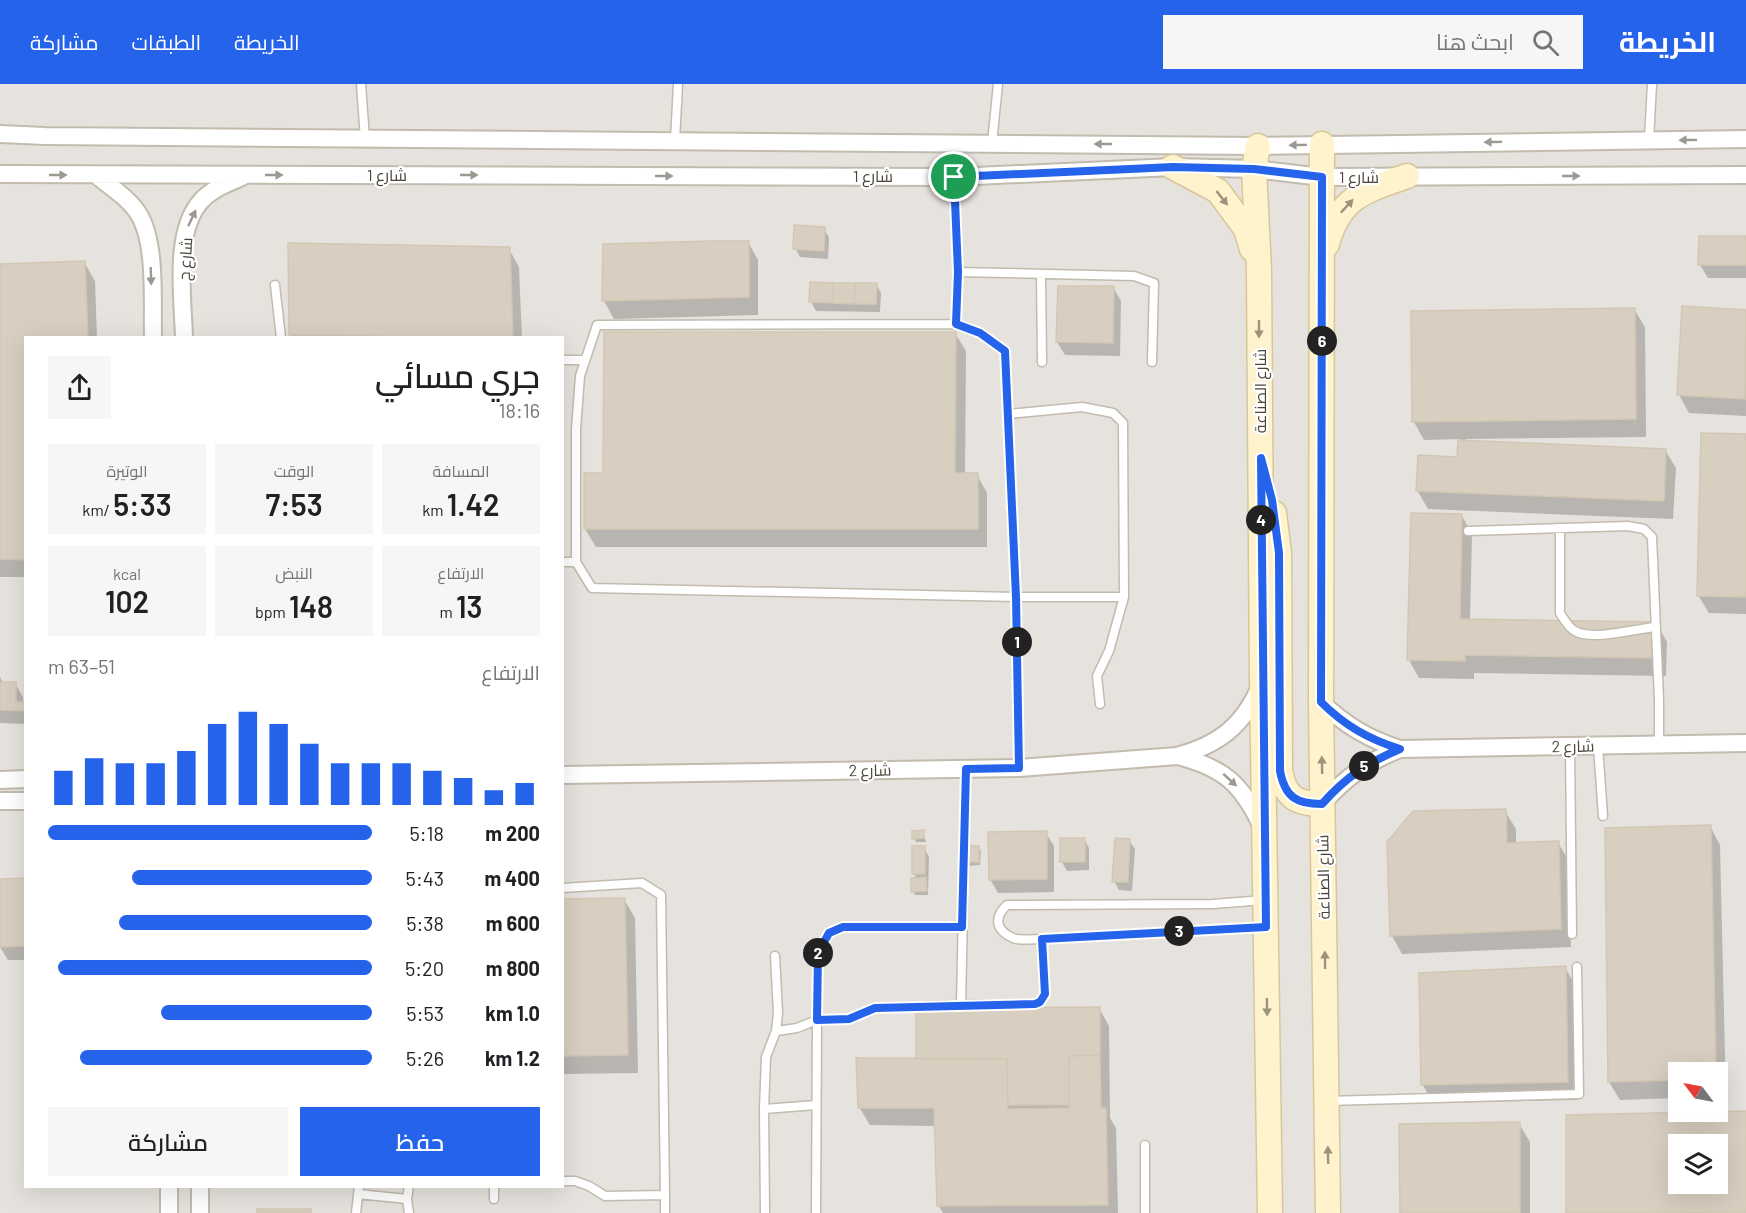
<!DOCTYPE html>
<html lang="ar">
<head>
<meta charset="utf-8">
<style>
  :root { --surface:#fff; --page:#f6f6f6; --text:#202124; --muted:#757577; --accent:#2563eb }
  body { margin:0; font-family:Barlow,Cairo,sans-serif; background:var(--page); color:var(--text); direction:rtl; height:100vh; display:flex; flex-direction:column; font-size:22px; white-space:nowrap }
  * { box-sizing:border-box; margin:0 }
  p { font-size:20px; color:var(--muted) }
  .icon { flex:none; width:33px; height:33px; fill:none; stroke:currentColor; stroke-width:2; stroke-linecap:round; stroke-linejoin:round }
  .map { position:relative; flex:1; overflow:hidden; direction:ltr }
  .sheet { position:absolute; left:24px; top:252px; width:540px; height:852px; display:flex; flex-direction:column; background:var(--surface); border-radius:0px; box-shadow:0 6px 24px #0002; direction:rtl }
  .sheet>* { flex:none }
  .needle { width:39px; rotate:302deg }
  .buttons { position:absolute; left:1668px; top:978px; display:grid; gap:12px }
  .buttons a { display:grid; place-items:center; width:60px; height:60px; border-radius:0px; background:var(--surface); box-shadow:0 6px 24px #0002; font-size:30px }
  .pin { position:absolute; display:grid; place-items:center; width:51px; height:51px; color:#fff; margin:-26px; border:3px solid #fff; border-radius:50%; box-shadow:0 2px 6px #0007 }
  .km { position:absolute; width:30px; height:30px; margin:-15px; border-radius:50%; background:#222; color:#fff; font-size:16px; line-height:30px; text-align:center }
  .round { display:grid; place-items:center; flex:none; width:63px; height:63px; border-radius:0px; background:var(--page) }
  .overview { display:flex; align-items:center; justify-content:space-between; height:102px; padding:0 24px }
  h1 { font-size:33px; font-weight:600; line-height:45px }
  .metrics { display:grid; grid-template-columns:repeat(3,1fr); gap:9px; height:102px; padding:6px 24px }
  .metrics div { display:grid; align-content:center; border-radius:0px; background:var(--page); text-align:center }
  .metrics b { font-size:30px; font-weight:600 }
  .metrics small { font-size:16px; font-weight:400 }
  .metrics p { font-size:16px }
  .chart { height:168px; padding:12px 24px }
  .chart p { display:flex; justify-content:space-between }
  .chart svg { width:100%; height:108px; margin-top:6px; stroke:var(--accent); stroke-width:6 }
  .primary-button { display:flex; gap:12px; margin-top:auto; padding:12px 24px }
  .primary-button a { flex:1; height:69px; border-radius:0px; background:var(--accent); color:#fff; font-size:24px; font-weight:600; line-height:69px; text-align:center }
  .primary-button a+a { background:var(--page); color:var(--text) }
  ul { padding:0 24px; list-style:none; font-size:20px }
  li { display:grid; grid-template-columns:96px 72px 1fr; align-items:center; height:45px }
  li i { height:15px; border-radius:8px; background:var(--accent) }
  header { display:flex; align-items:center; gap:36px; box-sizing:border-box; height:84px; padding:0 30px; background:var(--accent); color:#fff }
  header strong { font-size:28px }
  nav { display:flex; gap:33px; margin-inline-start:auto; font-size:21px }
  .search { width:420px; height:54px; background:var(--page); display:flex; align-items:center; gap:15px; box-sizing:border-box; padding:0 21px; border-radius:0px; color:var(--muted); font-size:22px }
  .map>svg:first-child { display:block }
  .industrial { fill:#e6e2dd; fill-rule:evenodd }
  .shadow { fill:#0003; fill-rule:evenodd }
  .building { fill:#d8cfc1; stroke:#d3c7b4; stroke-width:1.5; fill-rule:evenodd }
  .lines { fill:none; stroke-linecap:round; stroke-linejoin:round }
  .lane-casing { stroke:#c2bbae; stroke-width:11 }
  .street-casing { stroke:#c2bbae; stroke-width:20 }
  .secondary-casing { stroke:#d6c79b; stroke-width:27 }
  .lane { stroke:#fff; stroke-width:8 }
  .street { stroke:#fff; stroke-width:16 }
  .secondary { stroke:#fff3cd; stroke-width:24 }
  .oneway { fill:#9c9892 }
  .oneway2 { fill:#9c937c }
  .route-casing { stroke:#fff; stroke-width:12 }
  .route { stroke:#2563eb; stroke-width:8 }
  .labels { text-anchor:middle; stroke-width:4.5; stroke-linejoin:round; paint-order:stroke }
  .street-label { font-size:16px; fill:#4b4439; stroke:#fff }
</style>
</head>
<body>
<header>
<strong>الخريطة</strong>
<div class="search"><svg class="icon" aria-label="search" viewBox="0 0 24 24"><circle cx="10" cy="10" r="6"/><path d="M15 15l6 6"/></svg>ابحث هنا</div>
<nav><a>الخريطة</a><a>الطبقات</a><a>مشاركة</a></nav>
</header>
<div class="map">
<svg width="1746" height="1129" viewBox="0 0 1746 1129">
  <rect width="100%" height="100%" fill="#f6f3ec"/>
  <path class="industrial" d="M0 0H1746V1129H0ZM26 254H562V1102H26ZM1678 988H1718V1028H1678ZM1678 1060H1718V1100H1678Z"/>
  <path class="shadow" d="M824 145 829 153 828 175 800 173 795 164Z
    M1746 154V194H1708L1700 181Z
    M748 158 758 176V231L614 235 604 217Z
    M509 165 519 183 522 254H292L291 251Z
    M84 178 95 197 97 254H26V493H0V182Z
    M812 199 876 200 881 209 880 228 816 227 811 218Z
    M1113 203 1121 217 1120 272 1065 271 1057 258Z
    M1684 224 1746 227V332L1689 329 1679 311Z
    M1634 225 1645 243 1646 353 1466 355V358L1665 366 1676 384 1673 435 1428 425 1417 406 1458 375 1459 355 1424 356 1414 338Z
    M955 249 966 267 965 391H977L987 409V463H596L585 445V390H605Z
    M1746 351V530L1709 529 1698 511Z
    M1462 432 1472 450 1470 536 1657 540 1667 558 1666 592 1474 589V595L1419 594 1409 576Z
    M0 593 3 599H15L23 613V619H26V640L0 639Z
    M1505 727 1516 745V760L1558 759 1569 777 1571 863 1402 870 1392 852Z
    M1710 742 1720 761 1726 1013H1718V988H1678V1014L1620 1016 1609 998Z
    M923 748 926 758H916L914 754Z
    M1046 749 1054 762V808L998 809 990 795Z
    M1084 755 1089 764V786L1067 787 1062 778 1061 756Z
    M1129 756 1135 765 1132 807 1119 806 1114 797Z
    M978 763 981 767 980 781 968 782 966 778Z
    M924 764 929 773 928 811H915L913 807 917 795 914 790Z
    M26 795V876H8L0 863V796Z
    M624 815 635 834 638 989 562 990V817Z
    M1565 884 1576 902 1577 1016 1433 1019 1423 1001 1421 890Z
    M1099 924 1109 942 1110 1034 1116 1044 1118 1129H943L939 1122 936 1042 870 1041 859 1023 918 977Z
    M1746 1028V1129H1567L1568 1033ZM1678 1060H1718V1100H1678Z
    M1519 1040 1530 1058V1129H1401Z"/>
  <path class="building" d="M794 141 825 143 824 167 793 165Z
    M1699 152H1746V181H1698Z
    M713 157H749V213L602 217 603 160Z
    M288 159 510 163 513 254 289 251Z
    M85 177 88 254H26V476L0 475V180Z
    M810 198 833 199V219L809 218Z
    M833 199H855L854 220 833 219Z
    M855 199H877L876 220H854Z
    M1058 202H1114L1113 259 1056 258Z
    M1682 222 1746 226 1745 315 1677 311Z
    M1635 224 1636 335 1412 338 1411 227Z
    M604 248H956L955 389H978V445H584V389H603Z
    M1701 349 1746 350V513L1697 512Z
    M1458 356 1666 365 1664 417 1416 407 1418 371 1457 373Z
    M1411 429 1462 430 1460 535 1658 538 1657 574 1465 571V577L1407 576Z
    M0 598H16V618H26V627L0 626Z
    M1506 725 1507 759 1559 757 1561 845 1390 852 1387 758 1413 727Z
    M1711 741 1716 988H1678V996L1608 998 1605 744Z
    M924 746V754L912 755V747Z
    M1047 747V795L989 796 988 748Z
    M1060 754H1085V778H1060Z
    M1115 754 1130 755 1128 798H1112Z
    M912 762H925V790H912Z
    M964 762H979V778H964Z
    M926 793 927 807 911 808V794Z
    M26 794V862L0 863V795Z
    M625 814 628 971 562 972V815Z
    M1566 882 1568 998 1421 1001 1419 889Z
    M1100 923V971L1069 972V1021H1008L1007 975H916V924Z
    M1100 971 1101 1024H1106L1108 1121 937 1122 934 1024H858L856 974 1007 975 1008 1025 1069 1024V972Z
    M1746 1027V1129H1566V1031ZM1678 1060H1718V1100H1678Z
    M1520 1038V1129H1400L1399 1040Z
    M257 1125H311V1129H257Z"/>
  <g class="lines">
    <g class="lane-casing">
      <path id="lane" d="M361 0 365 55
        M1649 56 1652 0
        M675 57 678 0
        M992 59 998 0
        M954 93 958 188 956 240 980 249 1005 267 1016 513 1019 684
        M958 188 1134 192 1154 199 1152 278
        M1041 190 1042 278
        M275 201 281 254
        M956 240 597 241 580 292 576 345V478L592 504 1016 513H1124L1123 339 1113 329 1082 323 1008 330
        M562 276H585
        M1560 444V529C1564 535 1568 543 1575 547 1591 557 1636 545 1655 543
        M1468 447 1628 442 1644 445 1652 453 1659 616V660
        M562 478H576
        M1100 620 1097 592 1109 567 1124 513
        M1570 662 1572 850
        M1598 662 1603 732
        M562 804 642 799 661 811 665 1111 605 1112 589 1102 575 1097H562
        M962 843H843L829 849 818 869 817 936 850 935 875 924 961 921 966 685
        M1042 855C1033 855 1020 857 1013 854 995 846 994 833 1007 821L1213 820 1264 816
        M961 921 1035 920 1040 918 1045 910 1042 855 1263 843
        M776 947 797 944 817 936 816 1129
        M1327 1017 1579 1010 1577 883
        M764 1025 816 1021
        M1145 1061V1129
        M409 1102 407 1115 409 1129
        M494 1102V1115
        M358 1110 407 1115
        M356 1129 359 1102
        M665 1129V1111
        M765 1129 764 1025 766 973 776 947 778 929 775 872"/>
    </g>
    <g class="street-casing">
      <path id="street" d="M0 50 45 52 1258 62 1746 55
        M0 90 954 93 1173 83 1254 85 1322 93 1746 91
        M97 92C111 103 128 114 138 129 157 158 152 219 153 254
        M184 254C183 214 173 148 201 117 212 105 228 99 242 93
        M1321 618C1345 641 1368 655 1400 665L1746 659
        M1178 672C1224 684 1242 700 1262 743
        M562 691 1019 684 1177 672C1218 661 1242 643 1260 603
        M0 696 26 695
        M0 717H26
        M1322 720C1346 693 1367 678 1400 665
        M169 1102V1129
        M200 1102V1129"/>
    </g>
    <g class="secondary-casing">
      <path id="secondary" d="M1322 60 1321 618 1328 1129
        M1258 62 1254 85 1259 187 1262 598 1270 1129
        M1173 83 1218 107 1246 145 1252 165
        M1327 160C1340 112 1365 107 1407 92
        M1274 429 1279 469 1280 687C1285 713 1296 720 1322 720"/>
    </g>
    <use href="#lane" class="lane"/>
    <use href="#street" class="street"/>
    <use href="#secondary" class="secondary"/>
  </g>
  <defs><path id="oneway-solid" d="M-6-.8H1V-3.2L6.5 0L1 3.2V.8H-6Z" transform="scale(1.5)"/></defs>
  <g class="oneway">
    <use href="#oneway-solid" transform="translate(1688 56) rotate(179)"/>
    <use href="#oneway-solid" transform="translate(1493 58) rotate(179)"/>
    <use href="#oneway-solid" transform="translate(1103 60) rotate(-180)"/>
    <use href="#oneway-solid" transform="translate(1298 61) rotate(179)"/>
    <use href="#oneway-solid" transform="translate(58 91)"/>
    <use href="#oneway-solid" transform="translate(274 91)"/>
    <use href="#oneway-solid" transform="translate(469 91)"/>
    <use href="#oneway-solid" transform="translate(664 92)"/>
    <use href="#oneway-solid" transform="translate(1571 92)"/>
    <use href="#oneway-solid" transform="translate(192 134) rotate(-65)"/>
    <use href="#oneway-solid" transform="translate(151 192) rotate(88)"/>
    <use href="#oneway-solid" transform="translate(1230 696) rotate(42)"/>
  </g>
  <g class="oneway2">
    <use href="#oneway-solid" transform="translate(1222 114) rotate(52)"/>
    <use href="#oneway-solid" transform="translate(1347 122) rotate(-47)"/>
    <use href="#oneway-solid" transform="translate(1259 245) rotate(90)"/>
    <use href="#oneway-solid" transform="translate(1322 681) rotate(-91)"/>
    <use href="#oneway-solid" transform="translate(1325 876) rotate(-91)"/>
    <use href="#oneway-solid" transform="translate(1267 923) rotate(89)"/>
    <use href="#oneway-solid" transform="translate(1328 1071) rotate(-91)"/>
  </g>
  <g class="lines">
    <g class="route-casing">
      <path id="route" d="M1173 83 1254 85 1322 93 1321 618C1344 641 1368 655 1400 665 1367 679 1346 693 1322 720 1296 720 1285 713 1280 687L1279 469 1272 416 1261 374 1266 843 1042 855 1045 910 1040 918 1035 920 875 924 849 935 817 936 818 869 829 849 843 843H962L966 685 1019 684 1016 513 1005 267 980 249 956 240 958 188 954 93Z"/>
    </g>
    <use href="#route" class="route"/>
  </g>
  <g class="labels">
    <g class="street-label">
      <text x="387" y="97">شارع 1</text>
      <text x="873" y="98">شارع 1</text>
      <text x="1359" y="99">شارع 1</text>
      <text transform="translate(185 175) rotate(-86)" y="6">شارع ج</text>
      <text transform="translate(1260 307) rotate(-90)" y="6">شارع الصناعة</text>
      <text transform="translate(1573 662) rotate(-1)" y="6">شارع 2</text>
      <text transform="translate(870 686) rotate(-1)" y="6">شارع 2</text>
      <text transform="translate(1323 793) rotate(-91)" y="6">شارع الصناعة</text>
    </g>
  </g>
</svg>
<div class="buttons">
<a><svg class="needle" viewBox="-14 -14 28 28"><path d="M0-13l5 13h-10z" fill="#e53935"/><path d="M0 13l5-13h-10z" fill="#757577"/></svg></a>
<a><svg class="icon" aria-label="layers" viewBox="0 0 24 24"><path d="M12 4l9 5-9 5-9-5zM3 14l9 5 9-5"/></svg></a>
</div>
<div class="pin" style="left:954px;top:93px;background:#1e9e55"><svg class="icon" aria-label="arrive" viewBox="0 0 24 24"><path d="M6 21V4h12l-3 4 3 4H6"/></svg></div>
<b class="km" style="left:1017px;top:558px">1</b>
<b class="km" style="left:818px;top:869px">2</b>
<b class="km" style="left:1179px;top:847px">3</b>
<b class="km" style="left:1261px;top:436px">4</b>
<b class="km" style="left:1364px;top:682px">5</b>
<b class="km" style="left:1322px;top:257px">6</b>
<section class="sheet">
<div class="overview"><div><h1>جري مسائي</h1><p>18:16</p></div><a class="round"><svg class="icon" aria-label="share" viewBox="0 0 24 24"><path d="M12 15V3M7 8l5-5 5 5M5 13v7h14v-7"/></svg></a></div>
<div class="metrics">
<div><p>المسافة</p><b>1.42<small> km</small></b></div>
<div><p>الوقت</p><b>7:53</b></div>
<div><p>الوتيرة</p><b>5:33<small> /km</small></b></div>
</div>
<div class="metrics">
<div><p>الارتفاع</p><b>13<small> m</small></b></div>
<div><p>النبض</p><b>148<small> bpm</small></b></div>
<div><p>kcal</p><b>102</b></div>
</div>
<div class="chart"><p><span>الارتفاع</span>51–63 m</p>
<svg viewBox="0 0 160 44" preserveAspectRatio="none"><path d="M5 44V30M15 44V25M25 44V27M35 44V27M45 44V22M55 44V11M65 44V6M75 44V11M85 44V19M95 44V27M105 44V27M115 44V27M125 44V30M135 44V33M145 44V38M155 44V35"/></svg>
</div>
<ul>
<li><b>200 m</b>5:18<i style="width:100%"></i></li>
<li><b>400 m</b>5:43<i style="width:74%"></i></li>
<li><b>600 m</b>5:38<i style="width:78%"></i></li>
<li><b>800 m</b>5:20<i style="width:97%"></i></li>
<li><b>1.0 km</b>5:53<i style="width:65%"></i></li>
<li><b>1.2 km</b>5:26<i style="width:90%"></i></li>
</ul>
<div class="primary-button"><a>حفظ</a><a>مشاركة</a></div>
</section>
</div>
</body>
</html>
